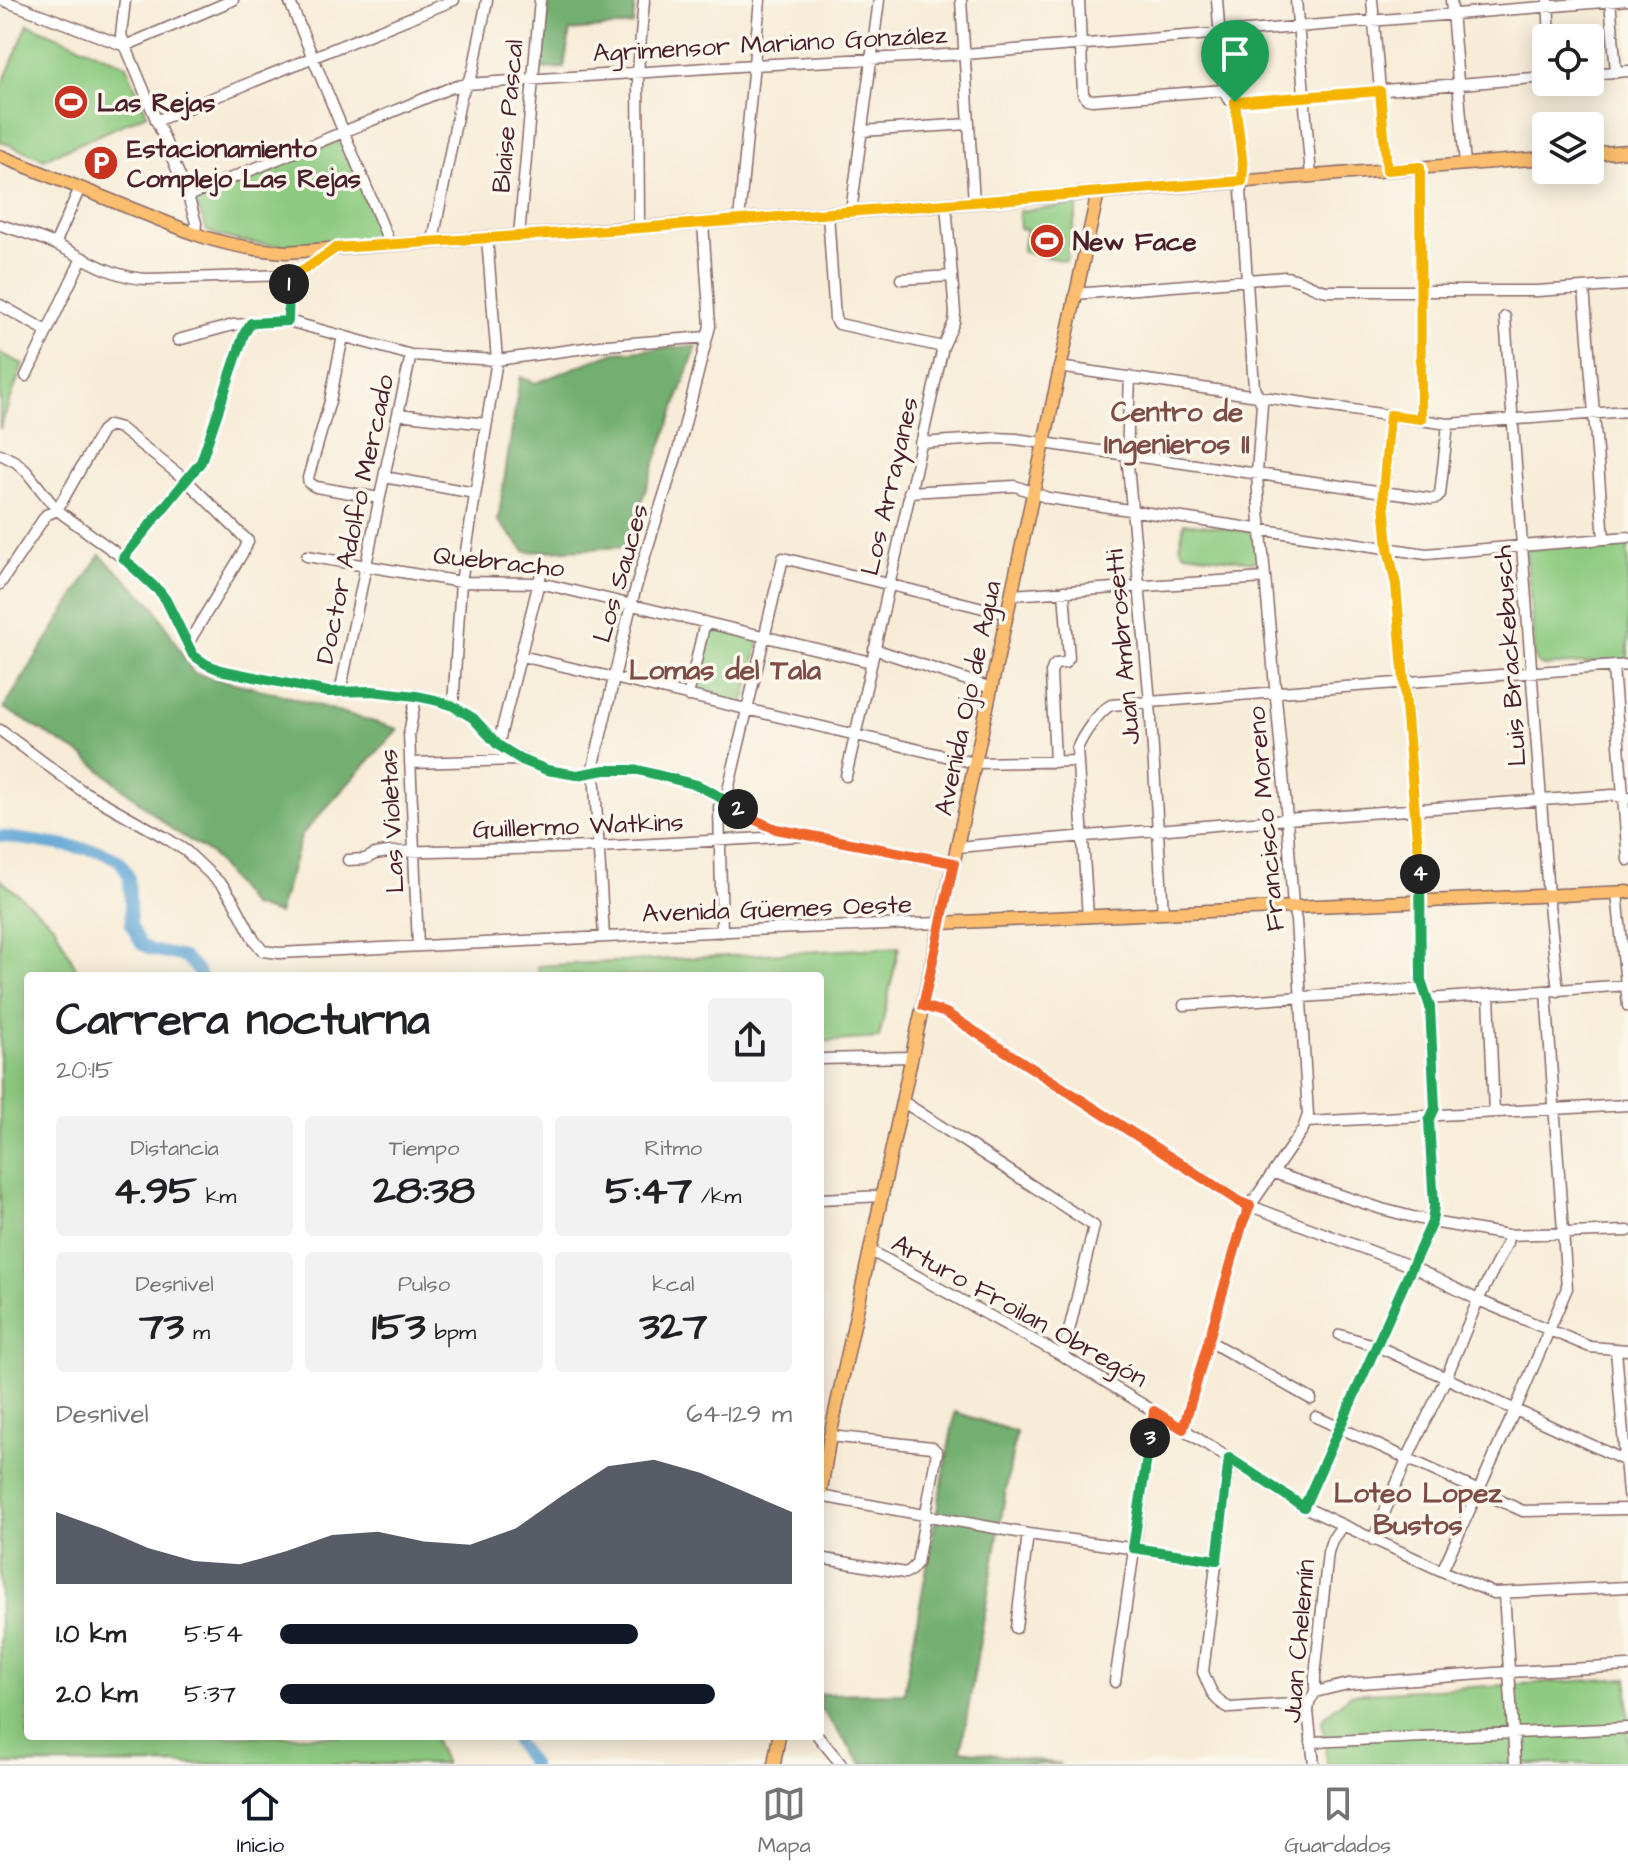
<!DOCTYPE html>
<html lang="es">
<head>
<meta charset="utf-8">
<style>
  :root { --surface:#fff; --page:#f2f2f2; --text:#202124; --muted:#757577; --line:#e0e0e0; --accent:#111827 }
  body { margin:0; font-family:"Architects Daughter",sans-serif; background:var(--page); color:var(--text); height:100vh; display:flex; flex-direction:column; font-size:30px; white-space:nowrap }
  * { box-sizing:border-box; margin:0 }
  p { font-size:26px; color:var(--muted) }
  .icon { flex:none; width:44px; height:44px; fill:none; stroke:currentColor; stroke-width:2; stroke-linecap:round; stroke-linejoin:round }
  .map { position:relative; flex:1; overflow:hidden }
  .side { position:absolute; left:24px; top:972px; width:800px; height:768px; display:flex; flex-direction:column; background:var(--surface); border-radius:8px; box-shadow:0 4px 20px #0003 }
  .side>* { flex:none }
  .controls { position:absolute; left:1532px; top:24px; display:grid; gap:16px }
  .controls a { display:grid; place-items:center; width:72px; height:72px; border-radius:8px; background:var(--surface); box-shadow:0 4px 20px #0003; font-size:40px }
  .pin { position:absolute; display:grid; place-items:center; width:68px; height:68px; color:#fff; margin:-82px -34px; border-radius:50% 50% 50% 0; rotate:-45deg; box-shadow:0 0 8px #0007 }
  .pin .icon { rotate:45deg }
  .km { position:absolute; width:40px; height:40px; margin:-20px; border-radius:50%; background:#222; color:#fff; font-size:22px; line-height:40px; text-align:center }
  .round { display:grid; place-items:center; flex:none; width:84px; height:84px; border-radius:8px; background:var(--page) }
  .headline { display:flex; align-items:center; justify-content:space-between; height:136px; padding:0 32px }
  h1 { font-size:44px; font-weight:700; line-height:60px }
  .metrics { display:grid; grid-template-columns:repeat(3,1fr); gap:12px; height:136px; padding:8px 32px }
  .metrics div { display:grid; align-content:center; border-radius:8px; background:var(--page); text-align:center }
  .metrics b { font-size:40px; font-weight:700 }
  .metrics small { font-size:22px; font-weight:400 }
  .metrics p { font-size:22px }
  .chart { height:224px; padding:16px 32px }
  .chart p { display:flex; justify-content:space-between }
  .chart svg { width:100%; height:144px; margin-top:8px; fill:var(--accent); opacity:.7 }
  ul { padding:0 32px; list-style:none; font-size:26px }
  li { display:grid; grid-template-columns:128px 96px 1fr; align-items:center; height:60px }
  li i { height:20px; border-radius:10px; background:var(--accent) }
  .tabs { display:flex; justify-content:space-around; align-items:center; height:112px; border-top:2px solid var(--line); background:var(--surface); font-size:22px; color:var(--muted) }
  .tabs a { display:grid; justify-items:center; gap:4px }
  .tabs .on { color:var(--accent) }
  .map>svg:first-child { display:block }
  .green { fill:#8ecb81; stroke:#6c7556; stroke-width:2 }
  .forest { fill:#72af6f; stroke:#5e674d; stroke-width:2 }
  .lines { fill:none; stroke-linecap:round; stroke-linejoin:round }
  .river { stroke:#5da4d4; stroke-width:12 }
  .minor-casing { stroke:#876767; stroke-width:13 }
  .major-casing { stroke:#876767; stroke-width:15 }
  .minor { stroke:#fff; stroke-width:10 }
  .major { stroke:#fbbe6e; stroke-width:12 }
  .split-1-casing { stroke:#fff; stroke-width:16 }
  .split-2-casing { stroke:#fff; stroke-width:16 }
  .split-3-casing { stroke:#fff; stroke-width:16 }
  .split-4-casing { stroke:#fff; stroke-width:16 }
  .split-5-casing { stroke:#fff; stroke-width:16 }
  .split-1 { stroke:#f5b400; stroke-width:10 }
  .split-2 { stroke:#22a559; stroke-width:10 }
  .split-3 { stroke:#f0652b; stroke-width:10 }
  .split-4 { stroke:#22a559; stroke-width:10 }
  .split-5 { stroke:#f5b400; stroke-width:10 }
  .labels { text-anchor:middle; stroke-width:7; stroke-linejoin:round; paint-order:stroke }
  .street-label { font-size:26px; fill:#4a1f2b; stroke:#fbf7ec }
  .poi-label { font-size:26px; font-weight:bold; fill:#4a1f2b; stroke:#fbf7ec; text-anchor:start }
  .neighbourhood-label { font-size:28px; font-weight:bold; fill:#7c4c45; stroke:#fbf7ec }
</style>
</head>
<body>
<div class="map">
<svg width="1628" height="1764" viewBox="0 0 1628 1764">
  <rect width="100%" height="100%" fill="#fbf7ec"/>
  <filter id="ink" filterUnits="userSpaceOnUse"><feTurbulence type="fractalNoise" baseFrequency=".0125" numOctaves="2"/><feDisplacementMap in="SourceGraphic" scale="16" xChannelSelector="R" yChannelSelector="G"/><feConvolveMatrix kernelMatrix="1 2 1 2 8 2 1 2 1" color-interpolation-filters="sRGB"/></filter>
  <filter id="wash" filterUnits="userSpaceOnUse"><feTurbulence type="fractalNoise" baseFrequency=".006" numOctaves="4" result="noise"/><feDisplacementMap in="SourceGraphic" scale="32" xChannelSelector="R" yChannelSelector="G"/><feGaussianBlur stdDeviation="1.8" result="paint"/><feColorMatrix in="noise" values="0 0 0 0 0 0 0 0 0 0 0 0 0 0 0 0 0 1.4 0 .05"/><feComposite in="paint" operator="in"/></filter>
  <g filter="url(#wash)">
    <rect width="100%" height="100%" fill="#f7ecd7"/>
    <path class="green" d="M28 24 126 65 147 114 44 159 0 141V90Z
      M337 141 344 147 380 232 378 239C366 242 353 242 340 243 296 246 249 249 207 231L196 202 199 198Z
      M1078 205 1066 261 1022 252 1026 229H1020L1019 211Z
      M0 353 23 364 0 429Z
      M1184 523 1249 531C1259 537 1264 550 1258 561L1254 562 1186 553 1182 550 1180 544Z
      M1628 540V660L1543 666 1538 664 1535 660 1526 552 1528 548Z
      M710 628 758 640 759 643 744 703 740 705 694 693V689L707 631Z
      M0 879 54 925 80 976H28V1736H433L445 1764H0Z
      M899 947 879 1038 820 1042V976H539L538 966Z
      M1628 1678V1764H1327L1322 1719 1350 1694Z"/>
    <path class="forest" d="M549 0H635L633 25 570 31 564 68 541 69Z
      M697 346 625 547 526 552 498 521 520 377 536 383 614 352Z
      M100 555 154 606 193 673 283 695 398 729 302 834 278 914 251 906 211 854 173 830 85 757 4 708Z
      M955 1412 1016 1432 961 1750 1061 1764H862L820 1708V1694L904 1693Z"/>
    <g class="lines">
      <path class="river" d="M0 836 100 851 120 861 129 877 131 925 141 944 152 950 183 957 193 965 201 976
        M514 1736 516 1742 532 1764"/>
    </g>
  </g>
  <g filter="url(#ink)">
    <g class="lines">
      <g class="minor-casing">
        <path id="minor" d="M2 0 125 46
          M125 0 121 35 188 196 196 223 195 234
          M289 0 390 244
          M961 0 974 202
          M1079 0 1083 94 1087 99 1092 100 1224 90
          M1217 0 1224 90 1228 99 1235 102
          M1296 0 1311 176
          M1372 0 1387 170
          M1451 0 1465 164
          M1548 0 1550 38
          M1610 0 1616 72
          M125 46 233 0
          M1590 74 1628 71
          M1235 102 1546 77
          M156 121 454 0
          M862 131 969 124
          M1420 167 1421 419
          M188 196 450 88 466 84 754 65 965 54 1628 0
          M851 212 879 0
          M828 213 835 319 839 324 943 347
          M739 220 760 0
          M0 225C20 231 40 237 59 246 89 260 112 277 146 279L290 275 307 268 336 249
          M639 228 638 72 644 0
          M519 236 540 0
          M433 241 461 96 473 71 487 0
          M55 244 80 188
          M901 279 952 276
          M1584 288 1604 539
          M1075 294 1285 277C1301 278 1312 289 1327 291H1537L1628 285
          M0 305 47 331
          M1505 317 1548 895 1558 991
          M288 321 290 275
          M343 336 330 401 308 478 309 483 316 487 379 498
          M178 340 233 325 288 321 411 355 497 360 607 345 707 337
          M1059 367 1448 424 1628 411
          M26 376 82 258
          M1130 377 1127 455 1150 702 1163 913
          M398 414 486 424
          M920 443 995 438 1016 439 1432 499 1437 498 1440 494 1448 424
          M0 454 16 462 26 471 57 510 123 558 160 592 166 600 193 655 206 664 220 670 328 692 372 691 416 696 435 700 453 706 473 718 498 745 531 764 547 770 577 775 605 770H638L681 780 713 793 753 819 776 829 954 863
          M384 477 475 493
          M909 492 1015 486 1048 498 1426 554 1628 537
          M307 556 461 582 540 583 871 662
          M123 558 201 462 244 334 251 323
          M0 584 46 515 57 510 102 431 109 425 120 428 187 481 248 541 245 549 187 645
          M1011 595 1265 578
          M874 649 991 688
          M521 656 975 763 1078 761
          M1613 667 1628 860
          M340 693 384 477 411 355
          M416 696 409 734 418 946
          M688 696 705 622
          M453 706 461 582 497 360 487 238
          M0 730 81 790 166 838 186 851 224 887 233 900 254 940 263 951 279 953 771 929 940 923
          M498 745 543 566
          M1055 762 1051 673 1053 667 1056 664 1065 663 1069 658 1064 591
          M410 763 520 760
          M846 776 943 347 954 322 955 313 946 204
          M957 847 1287 819 1542 800 1613 795 1628 798
          M348 860 365 859 375 854 388 852 598 847 800 836
          M1617 892 1628 1006
          M1088 917 1077 749C1082 736 1099 711 1111 705L1628 665
          M722 932 719 807 728 790 783 558 1007 614
          M604 937 595 785 592 773 631 605 644 559 678 451 710 326 703 223
          M1489 996 1494 1112
          M1428 999 1628 985
          M1184 1005 1423 989
          M923 1006 946 1013 1240 1202 1413 1267 1478 1300 1590 1347 1628 1350
          M820 1059 911 1057
          M902 1101 1094 1226 1063 1356
          M1307 1122 1628 1105
          M1274 1173 1382 1209 1432 1222 1508 1235 1628 1231
          M820 1199 883 1196
          M871 1251 1063 1356 1183 1429 1304 1507 1442 1571 1493 1593 1628 1587
          M1340 1335 1377 1346 1626 1461
          M1209 1341 1311 1399
          M1616 1350 1628 1494
          M1316 1417 1523 1511 1628 1509
          M1183 1429 1243 1222 1250 1206 1303 1129 1308 1115 1296 920 1293 907 1287 819 1259 510 1257 473 1262 404 1254 388 1241 190 1243 167 1235 102
          M1229 1458 1203 1672C1211 1690 1212 1700 1230 1708L1309 1703
          M820 1496 1028 1534 1217 1560
          M1304 1507 1432 1222 1434 1206 1429 1121 1435 1108 1430 1007 1421 980V891L1405 682 1396 585 1388 548 1383 492 1390 415
          M1373 1540 1407 1459 1446 1378 1478 1300 1507 1243 1508 1235
          M820 1558 905 1573 911 1570 917 1563 937 1452 932 1447 830 1436
          M1442 1571 1515 1410 1567 1288 1546 991
          M1504 1593 1515 1764
          M1016 1628 1028 1534
          M1115 1682 1154 1411
          M1315 1692 1348 1684 1508 1672 1628 1666
          M818 1736 841 1764
          M1311 1742 1628 1728
          M1314 1764 1308 1712 1309 1703 1315 1692V1676L1328 1552 1332 1540 1342 1526"/>
      </g>
      <g class="major-casing">
        <path id="major" d="M1590 154 1628 151
          M0 156 195 234C226 245 253 250 286 252L703 223 1546 158
          M940 923 1628 892
          M820 1495 830 1436 1098 192
          M774 1764 779 1736"/>
      </g>
      <use href="#minor" class="minor"/>
      <use href="#major" class="major"/>
    </g>
  </g>
  <g class="lines" filter="url(#ink)">
    <g class="split-1-casing">
      <path id="split-1" d="M289 284 290 275 307 268 336 248 639 228 1242 181 1243 167 1235 102"/>
    </g>
    <g class="split-2-casing">
      <path id="split-2" d="M289 284 288 321 251 323 244 334 201 462 123 558 160 592 166 600 193 655 206 664 220 670 328 692 372 691 416 696 435 700 453 706 473 718 498 745 522 760 547 770 577 775 605 770H638L697 785 713 793 738 809"/>
    </g>
    <g class="split-3-casing">
      <path id="split-3" d="M738 809 753 819 776 829 954 863 923 1006 946 1013 1240 1202 1250 1206 1243 1222 1183 1429 1154 1411 1150 1438"/>
    </g>
    <g class="split-4-casing">
      <path id="split-4" d="M1150 1438 1133 1548 1217 1560 1229 1458 1304 1507 1432 1222 1434 1206 1429 1121 1435 1108 1430 1007 1421 980 1420 874"/>
    </g>
    <g class="split-5-casing">
      <path id="split-5" d="M1235 102 1380 91 1387 170 1420 167 1421 419 1390 415 1383 492 1388 548 1396 585 1420 874"/>
    </g>
    <use href="#split-1" class="split-1"/>
    <use href="#split-2" class="split-2"/>
    <use href="#split-3" class="split-3"/>
    <use href="#split-4" class="split-4"/>
    <use href="#split-5" class="split-5"/>
  </g>
  <defs>
    <g id="stadium-disc" transform="scale(1.8)"><circle r="9.5" fill="#c8321e" stroke="#fbf7ec"/><path d="M0-5a6.5 5 0 1 0 0 10a6.5 5 0 1 0 0-10ZM-3.5-1.8h7v3.6h-7Z" fill="#fff"/></g>
    <g id="parking-disc" transform="scale(1.8)"><circle r="9.5" fill="#c8321e" stroke="#fbf7ec"/><path d="M-3.5-5.5H1a3.5 3.5 0 0 1 0 7H-1V5.5H-3.5ZM-1-3.4V-.6H.8a1.4 1.4 0 0 0 0-2.8Z" fill="#fff"/></g>
  </defs>
  <g fill-rule="evenodd">
    <use href="#stadium-disc" x="71" y="102"/>
    <use href="#parking-disc" x="101" y="163"/>
    <use href="#stadium-disc" x="1047" y="241"/>
  </g>
  <g class="labels">
    <g class="street-label">
      <text transform="translate(770 43) rotate(-3)" y="9">Agrimensor Mariano González</text>
      <text transform="translate(507 116) rotate(-85)" y="9">Blaise Pascal</text>
      <text transform="translate(889 486) rotate(-77)" y="9">Los Arrayanes</text>
      <text transform="translate(354 519) rotate(-78)" y="9">Doctor Adolfo Mercado</text>
      <text transform="translate(499 561) rotate(6)" y="9">Quebracho</text>
      <text transform="translate(620 573) rotate(-74)" y="9">Los Sauces</text>
      <text transform="translate(1122 647) rotate(-95)" y="9">Juan Ambrosetti</text>
      <text transform="translate(1509 656) rotate(-94)" y="9">Luis Brackebusch</text>
      <text transform="translate(967 698) rotate(-78)" y="9">Avenida Ojo de Agua</text>
      <text transform="translate(1265 819) rotate(-95)" y="9">Francisco Moreno</text>
      <text transform="translate(391 821) rotate(-93)" y="9">Las Violetas</text>
      <text transform="translate(578 825) rotate(-2)" y="9">Guillermo Watkins</text>
      <text transform="translate(777 908) rotate(-2)" y="9">Avenida Güemes Oeste</text>
      <text transform="translate(1020 1310) rotate(29)" y="9">Arturo Froilan Obregón</text>
      <text transform="translate(1298 1641) rotate(-85)" y="9">Juan Chelemín</text>
    </g>
    <g class="poi-label">
      <text x="97" y="111">Las Rejas</text>
      <text x="127" y="157">Estacionamiento<tspan x="127" dy="30">Complejo Las Rejas</tspan></text>
      <text x="1073" y="250">New Face</text>
    </g>
    <g class="neighbourhood-label">
      <text x="1177" y="421">Centro de<tspan x="1177" dy="32">Ingenieros II</tspan></text>
      <text x="725" y="679">Lomas del Tala</text>
      <text x="1418" y="1502">Loteo Lopez<tspan x="1418" dy="32">Bustos</tspan></text>
    </g>
  </g>
</svg>
<div class="controls">
<a><svg class="icon" aria-label="locate" viewBox="0 0 24 24"><circle cx="12" cy="12" r="6"/><path d="M12 2v4M12 18v4M2 12h4M18 12h4"/></svg></a>
<a><svg class="icon" aria-label="layers" viewBox="0 0 24 24"><path d="M12 4l9 5-9 5-9-5zM3 14l9 5 9-5"/></svg></a>
</div>
<div class="pin" style="left:1235px;top:102px;background:#1e9e55"><svg class="icon" aria-label="arrive" viewBox="0 0 24 24"><path d="M6 21V4h12l-3 4 3 4H6"/></svg></div>
<b class="km" style="left:289px;top:284px">1</b>
<b class="km" style="left:738px;top:809px">2</b>
<b class="km" style="left:1150px;top:1438px">3</b>
<b class="km" style="left:1420px;top:874px">4</b>
<section class="side">
<div class="headline"><div><h1>Carrera nocturna</h1><p>20:15</p></div><a class="round"><svg class="icon" aria-label="share" viewBox="0 0 24 24"><path d="M12 15V3M7 8l5-5 5 5M5 13v7h14v-7"/></svg></a></div>
<div class="metrics">
<div><p>Distancia</p><b>4.95<small> km</small></b></div>
<div><p>Tiempo</p><b>28:38</b></div>
<div><p>Ritmo</p><b>5:47<small> /km</small></b></div>
</div>
<div class="metrics">
<div><p>Desnivel</p><b>73<small> m</small></b></div>
<div><p>Pulso</p><b>153<small> bpm</small></b></div>
<div><p>kcal</p><b>327</b></div>
</div>
<div class="chart"><p><span>Desnivel</span>64–129 m</p>
<svg viewBox="0 0 160 44" preserveAspectRatio="none"><path d="M0 44V22L10 27L20 33L30 37L40 38L50 34L60 29L70 28L80 31L90 32L100 27L110 17L120 8L130 6L140 10L150 16L160 22V44z"/></svg>
</div>
<ul>
<li><b>1.0 km</b>5:54<i style="width:70%"></i></li>
<li><b>2.0 km</b>5:37<i style="width:85%"></i></li>
</ul>
</section>
</div>
<nav class="tabs">
<a class="on"><svg class="icon" aria-label="home" viewBox="0 0 24 24"><path d="M3 11l9-7 9 7M6 9v11h12V9"/></svg>Inicio</a>
<a><svg class="icon" aria-label="map" viewBox="0 0 24 24"><path d="M3 6l6-2 6 2 6-2v14l-6 2-6-2-6 2zM9 4v14M15 6v14"/></svg>Mapa</a>
<a><svg class="icon" aria-label="saved" viewBox="0 0 24 24"><path d="M7 4h10v16l-5-4-5 4z"/></svg>Guardados</a>
</nav>
</body>
</html>
